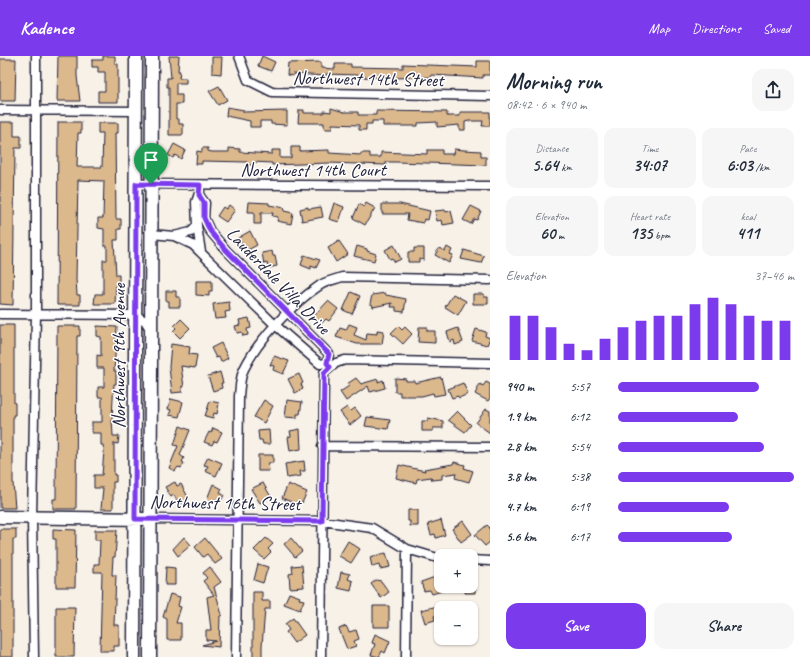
<!DOCTYPE html>
<html lang="en">
<head>
<meta charset="utf-8">
<style>
  :root { --surface:#fff; --page:#f6f6f7; --text:#1f2937; --muted:#747a83; --accent:#7c3aed }
  body { margin:0; font-family:Caveat,sans-serif; background:var(--page); color:var(--text); height:100vh; display:flex; flex-direction:column; font-size:15px; white-space:nowrap }
  * { box-sizing:border-box; margin:0 }
  p { font-size:13px; color:var(--muted) }
  .icon { flex:none; width:22px; height:22px; fill:none; stroke:currentColor; stroke-width:2; stroke-linecap:round; stroke-linejoin:round }
  .map { position:relative; flex:1; overflow:hidden }
  .drawer { display:flex; flex-direction:column; background:var(--surface); width:320px }
  .drawer>* { flex:none }
  .tools { position:absolute; left:434px; top:493px; display:grid; gap:8px }
  .tools a { display:grid; place-items:center; width:44px; height:44px; border-radius:8px; background:var(--surface); box-shadow:0 1px 3px #0004; font-size:20px }
  .pin { position:absolute; display:grid; place-items:center; width:34px; height:34px; color:#fff; margin:-41px -17px; border-radius:50% 50% 50% 0; rotate:-45deg; box-shadow:0 0 4px #0007 }
  .pin .icon { rotate:45deg }
  .round { display:grid; place-items:center; flex:none; width:42px; height:42px; border-radius:12px; background:var(--page) }
  .overview { display:flex; align-items:center; justify-content:space-between; height:68px; padding:0 16px }
  h1 { font-size:22px; font-weight:700; line-height:30px }
  .metrics { display:grid; grid-template-columns:repeat(3,1fr); gap:6px; height:68px; padding:4px 16px }
  .metrics div { display:grid; align-content:center; border-radius:10px; background:var(--page); text-align:center }
  .metrics b { font-size:17px; font-weight:700 }
  .metrics small { font-size:11px; font-weight:400 }
  .metrics p { font-size:11px }
  .chart { height:112px; padding:8px 16px }
  .chart p { display:flex; justify-content:space-between }
  .chart svg { width:100%; height:72px; margin-top:4px; stroke:var(--accent); stroke-width:6 }
  .primary-button { display:flex; gap:8px; margin-top:auto; padding:8px 16px }
  .primary-button a { flex:1; height:46px; border-radius:12px; background:var(--accent); color:#fff; font-size:16px; font-weight:700; line-height:46px; text-align:center }
  .primary-button a+a { background:var(--page); color:var(--text) }
  ul { padding:0 16px; list-style:none; font-size:13px }
  li { display:grid; grid-template-columns:64px 48px 1fr; align-items:center; height:30px }
  li i { height:10px; border-radius:5px; background:var(--accent) }
  header { display:flex; align-items:center; gap:24px; box-sizing:border-box; height:56px; padding:0 20px; background:var(--accent); color:#fff }
  header strong { font-size:19px }
  nav { display:flex; gap:22px; margin-inline-start:auto; font-size:14px }
  main { display:flex; flex:1; min-height:0 }
  .map>svg:first-child { display:block }
  .building { fill:#dcb88d; stroke:#22223b }
  .lines { fill:none; stroke-linecap:round; stroke-linejoin:round }
  .street-casing { stroke:#22223b; stroke-width:11 }
  .secondary-casing { stroke:#22223b; stroke-width:15 }
  .street { stroke:#fff; stroke-width:8 }
  .secondary { stroke:#fff; stroke-width:12 }
  .route-casing { stroke:#fff; stroke-width:8 }
  .route { stroke:#7c3aed; stroke-width:5 }
  .labels { text-anchor:middle; stroke-width:3; stroke-linejoin:round; paint-order:stroke }
  .street-label { font-size:19px; fill:#22223b; stroke:#fff }
</style>
</head>
<body>
<header>
<strong>Kadence</strong>
<nav><a>Map</a><a>Directions</a><a>Saved</a></nav>
</header>
<main>
<div class="map">
<svg width="490" height="601" viewBox="0 0 490 601">
  <rect width="100%" height="100%" fill="#f8f1e8"/>
  <filter id="ink" filterUnits="userSpaceOnUse"><feTurbulence type="fractalNoise" baseFrequency=".025" numOctaves="2"/><feDisplacementMap in="SourceGraphic" scale="8" xChannelSelector="R" yChannelSelector="G"/><feConvolveMatrix kernelMatrix="1 2 1 2 8 2 1 2 1" color-interpolation-filters="sRGB"/></filter>
  <g filter="url(#ink)">
    <path class="building" d="M58 0H77V20L80 45H57Z
      M103 0H115V8H118V46H98V35H105V16H98V11H92V4H103Z
      M169 0H179L178 15H180L179 22H186V27H176V39H182V48H176V63H179V68H183V79H169V31H167V22H171Z
      M262 0 275 6 271 15 258 10Z
      M212 1H222L221 18 212 17Z
      M0 3H16L15 45H0Z
      M477 5H490V19H483V22L431 19V21L393 22 358 21V19L326 18V20L293 18V20L287 19 288 7 321 6V12L335 13V8H351V11L403 12V8L477 11Z
      M219 30 227 44 218 49 209 35Z
      M227 51 244 54 243 56 287 55V69L271 68V65H260V71H250V65L226 60Z
      M331 52 344 56H358V59H376V55L447 56V60H460V56H490V70H482L483 65H469L465 66V74H459V69L437 71V66L418 67V70H383V65H372V68H366V74H359V69L332 68V73H324V67H298L299 54H304V57H324V55L331 56Z
      M0 66H14V80H21V92H15L13 249 0 248Z
      M58 66H81V77H78L77 111H102L103 77H98V67H118V77H115L116 163H121V173H118V184H114L116 219H119V226H116L115 248H94L95 238H103V204H107V190H104V173L98 172V162H103L104 125 78 124 76 223 77 239H80V249H57Z
      M174 88 185 94 181 103 175 99 173 102 168 99Z
      M291 91H300V95L329 94V97L361 99V97H370V101H381V96L427 98V94H442V98H453L454 93 464 94 481 95V101H486V109L396 106H386V109L329 107 272 109V107L253 106V109H247V106L202 105V108H196L197 95 202 96V92H208V95L212 96H229V92L240 93V96L272 98V94H280V102H291Z
      M249 146 269 147V149L285 152 284 155 293 157 291 168 277 165 278 161 272 160 273 157H261V168H254V156H248Z
      M334 147 344 151 339 166 329 163Z
      M366 147 375 152 365 169 353 162 359 148 364 151Z
      M382 148H400L430 155 428 164 424 163 423 167 407 164 408 158H382Z
      M229 149 235 154 226 166 217 160 223 151 226 153Z
      M471 150 481 155 477 164 474 163 471 168 463 164Z
      M308 151V153L321 151 323 161 302 165 300 153Z
      M445 154 446 156 451 155 454 167 443 169 442 164 437 165 435 155Z
      M250 175 257 189 248 194 246 190 243 191 238 182Z
      M339 185 348 198 336 206 328 192Z
      M394 189 401 203 395 206 392 202 390 203 385 194Z
      M357 190 367 193V195L376 198 374 205 354 200Z
      M447 191 452 194 450 198 453 199 449 207 435 199 439 192 445 195Z
      M414 192H424V204L419 203V206H408V196H414Z
      M464 194 484 200 481 207 461 203Z
      M272 195 273 200H275L277 210 268 212 267 207 264 208 262 197Z
      M304 199 320 204 316 212 311 210V213L301 209Z
      M196 225H212V235H209V240L196 239Z
      M166 235H176V241H180V251H169V245H166Z
      M351 236 360 240 352 258 343 254Z
      M385 237 386 239 406 243 404 256 396 255V251H391L392 247 373 251 372 248H370L372 239Z
      M453 238 466 245 458 259 445 251Z
      M473 238H484V241H488V248H473Z
      M328 245 338 253 329 265 326 263 321 268 313 261Z
      M229 246 230 255 225 256 226 262 215 263 213 248Z
      M249 262 251 272 247 273 248 279 243 280 242 276 237 277 235 270 240 269 239 264Z
      M181 263 190 272 180 282 173 275 176 272 174 270Z
      M349 268 357 271 354 279 366 284 367 277 377 278V274L384 275 382 288H357L336 281 340 272 346 274Z
      M0 269H14V347H15V359H13V427L15 452H0Z
      M57 270H80V280H77L76 453H53V443H56Z
      M97 270 117 271 114 315H116V328H114L113 342 112 363 113 380H119L118 388 114 387V419H116V426H113V453H101L103 432H94V419H102L104 395 103 389H101V377H92V366H102V341H98V331H104V312H97V299L101 300V281L97 280Z
      M398 270 402 274 405 271 412 278 403 288 391 277Z
      M419 271H427V275H435V287L418 286Z
      M458 272 463 286 455 289 454 284 450 286 447 276Z
      M476 273 486 276 485 280 490 282 487 289 472 285Z
      M221 287 228 302 221 306 219 301 216 302 211 292Z
      M171 288 190 291 189 298 197 299 195 312 181 310 184 331H182V336L172 337 169 311Z
      M274 300 289 305 283 318 273 314 274 310 270 309Z
      M220 316 223 327H221L222 332 213 335 208 320Z
      M299 318 303 327 301 328 303 333 295 337 288 323Z
      M441 321 445 338 434 340 433 337 422 340H400V336H395V322L406 323V325H415V327Z
      M356 322 361 328 378 323V326L383 324 385 332 370 336 368 330 346 345 340 336 349 330 347 328Z
      M486 326 490 328V342L488 345 475 338 480 328 483 330Z
      M463 327 468 338 459 342 458 340 452 342 448 333Z
      M171 343 183 346 179 361 169 359 171 354 168 353Z
      M264 344 273 350 264 367 254 361Z
      M287 344 302 346 300 358H297V362L285 361Z
      M210 345 219 347 217 358 214 357 213 362 205 360Z
      M347 351 351 355 355 352 361 360 350 369 340 356Z
      M486 353 490 355V377L476 367Z
      M457 355 471 369 465 376 448 364Z
      M367 361 390 364 388 373 365 370Z
      M428 362 443 365V372H433V375H422V365H428Z
      M180 370 190 374 180 399 184 402 182 406 184 407 181 412 178 411 175 415 169 412 178 390 174 389Z
      M213 372 222 376 217 386 214 385 212 389 204 386 209 376 211 377Z
      M300 373 301 393 290 395 288 381 291 380 290 375Z
      M269 374 270 388H263L262 384H259L258 375Z
      M258 399H273V407H268L269 415H258Z
      M208 401 222 407 216 420 205 415 208 410 204 409Z
      M304 405 305 415H300L301 420 287 422 285 408Z
      M454 406 465 409 464 412 473 415 469 426 455 422 456 417 442 419V423L432 424 431 421 417 423 416 427 396 422 399 409 425 415 424 413 453 408Z
      M175 426 177 430 181 428 189 443 179 449 174 439 171 441 165 431Z
      M263 427 271 441 260 447 251 433Z
      M213 428 222 433 220 437 224 439 221 445 216 443 214 447 207 443Z
      M288 428 307 436 302 447 298 445 296 448 282 442Z
      M408 454H418V470H410V465H408Z
      M441 464 445 479 436 482 435 478 431 479 428 468Z
      M463 465 472 478 461 486 452 473Z
      M487 469 490 472V486L485 490 475 479Z
      M0 473H16V483H13V601H0Z
      M53 473 76 474 75 531H56V483H53Z
      M95 474H117L115 501H113L112 519H116L114 569H119V590H114V595H100L102 516H94V508H99L100 484H95Z
      M184 481 191 489 178 500 173 493Z
      M205 482 222 503 215 508 207 498 203 501 195 491Z
      M266 482 273 488 268 493 271 496 264 503 254 494Z
      M291 482 302 495 295 501 284 488Z
      M348 485 360 493 351 507 339 500Z
      M386 497 390 511 380 513 379 509 372 511 370 501Z
      M258 508 268 511 263 527 254 524Z
      M302 509 304 531 290 532 289 518 293 517 292 510Z
      M166 511 175 512V529H165Z
      M210 511 221 526 214 531 222 559 220 560 219 591 202 589 216 585 206 584V574H211L207 541 214 539 203 525 207 522 203 517Z
      M341 516 350 518 348 523 353 525 351 535 338 532Z
      M438 520 442 535 432 538 430 534 424 535 421 526Z
      M376 524 381 525 389 536 381 542 371 528Z
      M466 530H475V537H465Z
      M253 536H262V545H270V553H265L262 590V601H253Z
      M289 537 300 541 299 543 304 544 300 554 284 548Z
      M170 538 180 541 178 550 181 551 176 567H181V584H167V563L163 561Z
      M373 550H389V571H373Z
      M438 550 440 558 434 560 435 564 425 567 421 554Z
      M56 551H75L74 601H56Z
      M293 562 305 579 294 587 286 576 289 574 285 568Z
      M346 570 349 576 356 574 359 583 354 585 356 590 347 593 339 573Z
      M375 578 390 585 385 597 382 595 379 601 371 599 375 588 372 587Z"/>
    <g class="lines">
      <g class="street-casing">
        <path id="street" d="M239 0 248 24 272 36 490 40
          M0 54 136 55
          M136 128 490 130
          M200 135 196 146 197 170 201 196
          M151 178 174 180 193 189 274 268 320 308 327 307 329 298 226 194 210 175 204 162 205 147 199 139
          M174 180 191 176 197 170
          M0 258 136 259 145 265 150 273
          M322 390 490 391
          M150 463 322 465 372 472 407 493 441 503
          M471 504 490 505
          M34 601 32 461 36 258V0
          M236 601 239 340C240 331 240 321 244 313 258 284 292 248 319 230 325 225 335 224 342 221L490 224
          M321 601 324 317 336 307 345 304 490 307
          M406 601 407 493"/>
      </g>
      <g class="secondary-casing">
        <path id="secondary" d="M0 461 143 463
          M134 601 136 0
          M150 601 152 0"/>
      </g>
      <use href="#street" class="street"/>
      <use href="#secondary" class="secondary"/>
    </g>
  </g>
  <g class="lines" filter="url(#ink)">
    <g class="route-casing">
      <path id="route" d="M136 128 200 129 199 139 204 147V162L210 175 226 194 329 298 327 307 330 311 324 317 322 465 135 463Z"/>
    </g>
    <use href="#route" class="route"/>
  </g>
  <g class="labels">
    <g class="street-label">
      <text transform="translate(368 22) rotate(1)" y="7">Northwest 14th Street</text>
      <text x="313" y="120">Northwest 14th Court</text>
      <text transform="translate(279 224) rotate(46)" y="7">Lauderdale Villa Drive</text>
      <text transform="translate(118 300) rotate(-90)" y="7">Northwest 9th Avenue</text>
      <text transform="translate(225 446) rotate(1)" y="7">Northwest 16th Street</text>
    </g>
  </g>
</svg>
<div class="tools">
<a>+</a>
<a>−</a>
</div>
<div class="pin" style="left:151px;top:128px;background:#1e9e55"><svg class="icon" aria-label="arrive" viewBox="0 0 24 24"><path d="M6 21V4h12l-3 4 3 4H6"/></svg></div>
</div>
<section class="drawer">
<div class="overview"><div><h1>Morning run</h1><p>08:42 · 6 × 940 m</p></div><a class="round"><svg class="icon" aria-label="share" viewBox="0 0 24 24"><path d="M12 15V3M7 8l5-5 5 5M5 13v7h14v-7"/></svg></a></div>
<div class="metrics">
<div><p>Distance</p><b>5.64<small> km</small></b></div>
<div><p>Time</p><b>34:07</b></div>
<div><p>Pace</p><b>6:03<small> /km</small></b></div>
</div>
<div class="metrics">
<div><p>Elevation</p><b>60<small> m</small></b></div>
<div><p>Heart rate</p><b>135<small> bpm</small></b></div>
<div><p>kcal</p><b>411</b></div>
</div>
<div class="chart"><p><span>Elevation</span>37–46 m</p>
<svg viewBox="0 0 160 44" preserveAspectRatio="none"><path d="M5 44V17M15 44V17M25 44V24M35 44V34M45 44V38M55 44V31M65 44V24M75 44V20M85 44V17M95 44V17M105 44V10M115 44V6M125 44V10M135 44V17M145 44V20M155 44V20"/></svg>
</div>
<ul>
<li><b>940 m</b>5:57<i style="width:80%"></i></li>
<li><b>1.9 km</b>6:12<i style="width:68%"></i></li>
<li><b>2.8 km</b>5:54<i style="width:83%"></i></li>
<li><b>3.8 km</b>5:38<i style="width:100%"></i></li>
<li><b>4.7 km</b>6:19<i style="width:63%"></i></li>
<li><b>5.6 km</b>6:17<i style="width:65%"></i></li>
</ul>
<div class="primary-button"><a>Save</a><a>Share</a></div>
</section>
</main>
</body>
</html>
